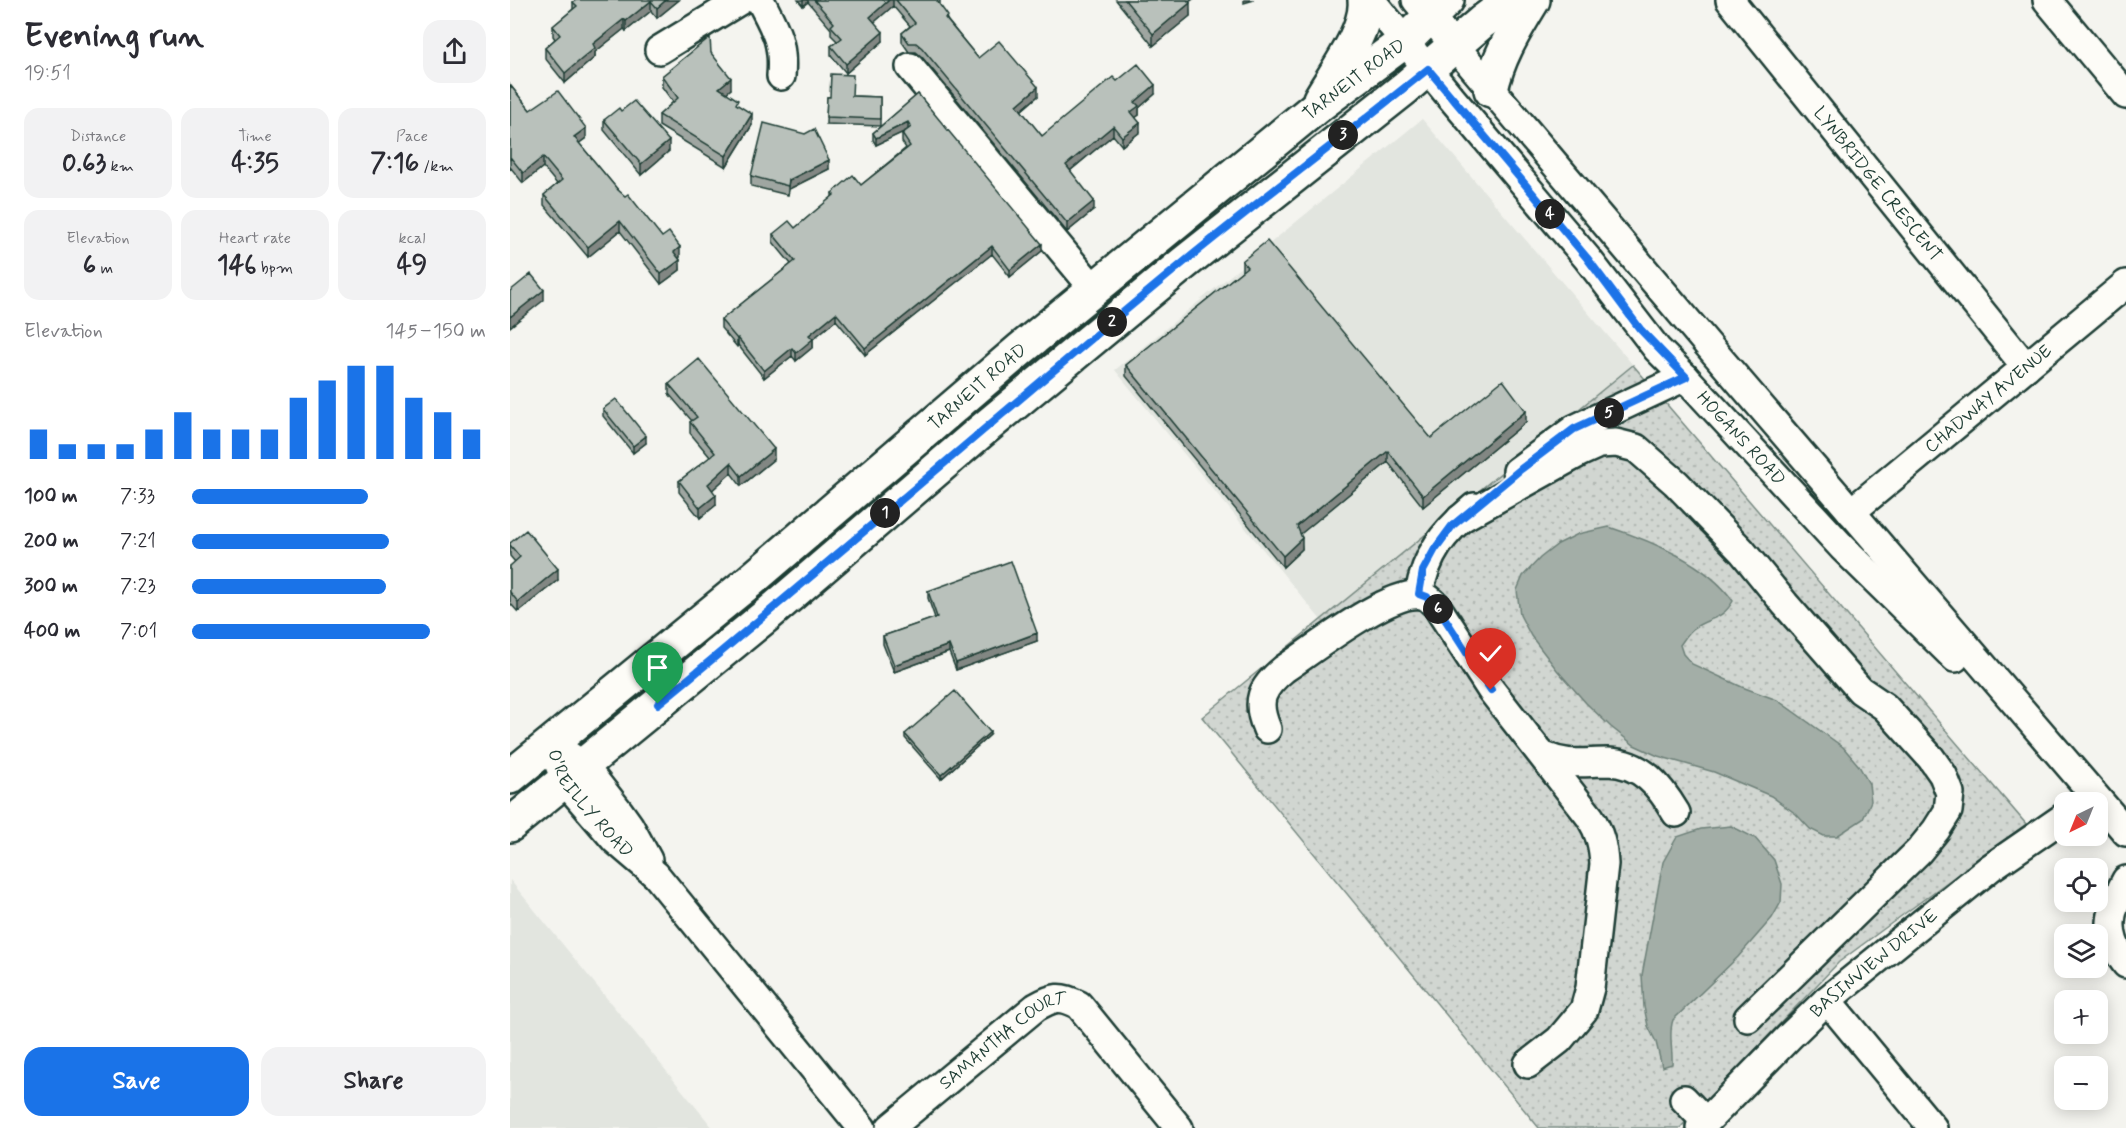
<!DOCTYPE html>
<html lang="en">
<head>
<meta charset="utf-8">
<style>
  :root { --surface:#fff; --page:#f2f2f3; --text:#2b2b33; --muted:#7c7c81; --accent:#1a73e8 }
  body { margin:0; font-family:Mynerve,sans-serif; background:var(--page); color:var(--text); height:100vh; display:flex; flex-direction:column; font-size:22px; white-space:nowrap }
  * { box-sizing:border-box; margin:0 }
  p { font-size:20px; color:var(--muted) }
  .icon { flex:none; width:33px; height:33px; fill:none; stroke:currentColor; stroke-width:2; stroke-linecap:round; stroke-linejoin:round }
  .map { position:relative; flex:1; overflow:hidden }
  .details { display:flex; flex-direction:column; background:var(--surface); width:510px }
  .details>* { flex:none }
  .needle { width:39px; rotate:223deg }
  .buttons { position:absolute; left:1544px; top:792px; display:grid; gap:12px }
  .buttons a { display:grid; place-items:center; width:54px; height:54px; border-radius:12px; background:var(--surface); box-shadow:0 3px 15px #0003; font-size:30px }
  .pin { position:absolute; display:grid; place-items:center; width:51px; height:51px; color:#fff; margin:-62px -26px; border-radius:50% 50% 50% 0; rotate:-45deg; box-shadow:0 0 6px #0007 }
  .pin .icon { rotate:45deg }
  .km { position:absolute; width:30px; height:30px; margin:-15px; border-radius:50%; background:#222; color:#fff; font-size:16px; line-height:30px; text-align:center }
  .round { display:grid; place-items:center; flex:none; width:63px; height:63px; border-radius:18px; background:var(--page) }
  .overview { display:flex; align-items:center; justify-content:space-between; height:102px; padding:0 24px }
  h1 { font-size:33px; font-weight:800; line-height:45px }
  .stats { display:grid; grid-template-columns:repeat(3,1fr); gap:9px; height:102px; padding:6px 24px }
  .stats div { display:grid; align-content:center; border-radius:15px; background:var(--page); text-align:center }
  .stats b { font-size:26px; font-weight:800 }
  .stats small { font-size:16px; font-weight:400 }
  .stats p { font-size:16px }
  .chart { height:168px; padding:12px 24px }
  .chart p { display:flex; justify-content:space-between }
  .chart svg { width:100%; height:108px; margin-top:6px; stroke:var(--accent); stroke-width:6 }
  .button { display:flex; gap:12px; margin-top:auto; padding:12px 24px }
  .button a { flex:1; height:69px; border-radius:18px; background:var(--accent); color:#fff; font-size:24px; font-weight:800; line-height:69px; text-align:center }
  .button a+a { background:var(--page); color:var(--text) }
  ul { padding:0 24px; list-style:none; font-size:20px }
  li { display:grid; grid-template-columns:96px 72px 1fr; align-items:center; height:45px }
  li i { height:15px; border-radius:8px; background:var(--accent) }
  main { display:flex; flex:1; min-height:0 }
  .map>svg:first-child { display:block }
  .built { fill:#e2e5df }
  .park { fill:url(#park-dots); stroke:#788a82; stroke-width:1.5 }
  .water { fill:#a3aea7; stroke:#6e8179; stroke-width:1.5 }
  .lines { fill:none; stroke-linecap:round; stroke-linejoin:round }
  .minor-casing { stroke:#1f3d34; stroke-width:32 }
  .major-casing { stroke:#1f3d34; stroke-width:38 }
  .minor { stroke:#fdfcf7; stroke-width:27 }
  .major { stroke:#fdfcf7; stroke-width:33 }
  .wall { fill:#9fa6a1; stroke:#1f3d34; stroke-width:1.5 }
  .shaded-wall { fill:#828783; stroke:#1f3d34; stroke-width:1.5 }
  .building { fill:#b9c1bb; stroke:#1f3d34; stroke-width:1.5 }
  .route-casing { stroke:#fff; stroke-width:12 }
  .route { stroke:#1a73e8; stroke-width:8 }
  .labels { text-anchor:middle; stroke-width:4.5; stroke-linejoin:round; paint-order:stroke }
  .street-label { font-size:18px; fill:#1f3d34; stroke:#fdfcf7 }
</style>
</head>
<body>
<main>
<section class="details">
<div class="overview"><div><h1>Evening run</h1><p>19:51</p></div><a class="round"><svg class="icon" aria-label="share" viewBox="0 0 24 24"><path d="M12 15V3M7 8l5-5 5 5M5 13v7h14v-7"/></svg></a></div>
<div class="stats">
<div><p>Distance</p><b>0.63<small> km</small></b></div>
<div><p>Time</p><b>4:35</b></div>
<div><p>Pace</p><b>7:16<small> /km</small></b></div>
</div>
<div class="stats">
<div><p>Elevation</p><b>6<small> m</small></b></div>
<div><p>Heart rate</p><b>146<small> bpm</small></b></div>
<div><p>kcal</p><b>49</b></div>
</div>
<div class="chart"><p><span>Elevation</span>145–150 m</p>
<svg viewBox="0 0 160 44" preserveAspectRatio="none"><path d="M5 44V32M15 44V38M25 44V38M35 44V38M45 44V32M55 44V25M65 44V32M75 44V32M85 44V32M95 44V19M105 44V12M115 44V6M125 44V6M135 44V19M145 44V25M155 44V32"/></svg>
</div>
<ul>
<li><b>100 m</b>7:33<i style="width:60%"></i></li>
<li><b>200 m</b>7:21<i style="width:67%"></i></li>
<li><b>300 m</b>7:23<i style="width:66%"></i></li>
<li><b>400 m</b>7:01<i style="width:81%"></i></li>
</ul>
<div class="button"><a>Save</a><a>Share</a></div>
</section>
<div class="map">
<svg width="1616" height="1128" viewBox="0 0 1616 1128">
  <defs>
    <pattern id="park-dots" width="8" height="8" patternUnits="userSpaceOnUse" patternTransform="scale(1.5)"><rect width="8" height="8" fill="#d1d6d1"/><path d="M2 2h.1M6 6h.1" fill="none" stroke="#b3b9b4" stroke-width="1.8" stroke-linecap="round"/></pattern>
  </defs>
  <rect width="100%" height="100%" fill="#f4f4ef"/>
  <filter id="ink" filterUnits="userSpaceOnUse"><feTurbulence type="fractalNoise" baseFrequency=".0167" numOctaves="2"/><feDisplacementMap in="SourceGraphic" scale="12" xChannelSelector="R" yChannelSelector="G"/><feConvolveMatrix kernelMatrix="1 2 1 2 8 2 1 2 1" color-interpolation-filters="sRGB"/></filter>
  <g filter="url(#ink)">
    <path class="built" d="M912 119 1123 365 811 620 605 370Z
      M0 880 203 1128H0Z"/>
    <path class="park" d="M1123 365 1516 824 1329 962 1170 1128H1029L692 717Z"/>
    <path class="water" d="M1099 527C1141 541 1197 563 1223 601 1212 621 1198 617 1183 629 1177 634 1174 640 1170 645L1173 654 1182 664 1232 687 1267 700 1333 747 1349 766 1359 784 1361 801 1353 819 1327 836H1314L1300 829 1286 814 1261 796 1204 772 1148 756 1124 745 1101 727 1076 703 1047 670 1021 636 1010 615 1007 590 1013 576 1030 558 1048 544 1068 534Z
      M1221 826 1245 838 1264 860 1272 884 1271 902 1262 918 1228 957 1163 1020C1158 1033 1163 1050 1162 1064L1152 1067 1146 1042 1138 1026 1134 1007 1132 975 1153 862 1167 837 1191 829Z"/>
    <g class="lines">
      <g class="minor-casing">
        <g id="minor">
          <path d="M250 0C265 29 274 42 271 76"/>
          <path id="s1" d="M861 0 938 94 1077 258 1147 349 1175 377 1332 547 1445 658"/>
          <path d="M906 0 1198 345 1616 832"/>
          <path id="s2" d="M1220 0 1516 367"/>
          <path d="M1537 0 1616 95"/>
          <path d="M149 50 231 0"/>
          <path d="M400 67 584 289"/>
          <path d="M1007 471 1064 429 1175 377"/>
          <path id="s3" d="M1341 512 1616 284"/>
          <path d="M950 519 1069 453 1089 444 1106 443 1126 448 1166 483 1232 551 1275 604 1350 690 1375 707 1421 758 1433 775 1440 793 1438 811 1426 830 1409 851 1238 1018"/>
          <path d="M909 594C916 554 933 533 964 507"/>
          <path d="M757 729C745 701 751 688 774 669 803 650 879 590 911 595 918 596 921 601 926 605L981 690 1080 817C1090 833 1093 846 1094 864L1080 988 1074 1010 1049 1040 1018 1064"/>
          <path id="s4" d="M41 744 55 780 64 792 105 840 146 875 352 1128"/>
          <path d="M57 754 73 765 109 811 119 825 138 860"/>
          <path d="M1034 756C1057 766 1073 762 1098 762 1132 763 1150 786 1166 813"/>
          <path d="M1616 880C1599 911 1593 934 1616 964"/>
          <path d="M1317 1000 1423 1128"/>
          <path d="M1174 1099 1196 1122"/>
          <path id="s5" d="M380 1128 526 1007C544 997 550 995 569 1005L669 1128"/>
          <path id="s6" d="M1190 1128 1280 1036 1317 1000 1480 868 1554 817"/>
        </g>
      </g>
      <g class="major-casing">
        <g id="major">
          <path d="M981 90C988 56 1005 30 1023 0"/>
          <path d="M810 99C825 73 858 30 855 0"/>
          <path id="s7" d="M0 777 239 582 511 349 805 108 895 41 937 0"/>
          <path d="M0 825 257 615 470 432 674 263 895 88 972 22 1001 0"/>
        </g>
      </g>
      <use href="#minor" class="minor"/>
      <use href="#major" class="major"/>
    </g>
    <path class="wall" d="M169 0 147 18 141 11 116 31 114 29 85 52V57L55 83 35 58V48L45 39 43 36V26L63 9V2Z
      M288 0H430V6L438 21 468 58 528 96 511 111 532 136 607 81 645 94 629 108V115L625 117 630 132 612 146 603 135 560 171 584 210 557 232 412 57 406 52H399L392 42V33L400 26 383 6 364 22 373 41 336 73 321 55V46L327 41 321 35V29L298 2 293 6Z
      M606 0H682L679 2 680 16 643 46Z
      M201 53 221 89 216 93 228 106 242 125 216 167 149 126V115L163 102 152 87V76Z
      M0 85 20 110 76 138 69 143 108 190 170 257 169 258 170 270 151 284 110 231 78 257 34 205V195L47 184 33 167 13 183 1 168 0 169Z
      M408 94 532 251 500 277 482 254 355 355 326 320 303 339V347L286 361 282 356 254 378 228 345 227 347 211 328V320L281 264 263 242V234L285 228 322 197V193L351 185 396 148 392 142V134L397 130 366 145 363 140V133Z
      M343 96 370 97V126L316 124 317 97Z
      M111 111 159 151 131 175 94 130V120Z
      M295 134 319 169 279 189 278 195 241 186V176Z
      M732 261 921 438 1016 422 913 507 878 462 790 534 792 549 773 567 616 376V365L732 271Z
      M159 384 264 459 231 486 221 473 202 490 206 505 190 518 169 492V481L200 457 180 433V422L182 421 159 394Z
      M93 409 136 443 123 453 93 416Z
      M0 543 48 580 8 612 0 603V566L5 562 0 556Z
      M418 591 527 641 446 670 439 652 384 672 373 644V636L425 618 418 598Z
      M395 734 480 735 431 779 395 738Z"/>
    <path class="shaded-wall" d="M156 0H169L147 18V8Z
      M293 0H298V2L293 6Z
      M379 0H383V6L360 26V17Z
      M734 0H744L734 3Z
      M141 1V11L116 31V21Z
      M680 3V16L643 46V34Z
      M114 19V29L85 52V57L55 83V73L83 44Z
      M373 32V41L336 73V64Z
      M221 78V89L209 99V88Z
      M645 85V94L629 108V115L621 121V112L625 102Z
      M528 87V96L507 114V105Z
      M242 114V125L216 167V156Z
      M398 122V130L366 145V138Z
      M630 123V132L612 146V137Z
      M603 126V135L556 174V165Z
      M76 128V138L64 147V137Z
      M159 141V151L131 175V164Z
      M33 157V167L13 183V173Z
      M319 160V169L279 189 278 195V186L279 180Z
      M584 201V210L557 232V223Z
      M110 221V231L78 257V247Z
      M532 244V251L500 277V270Z
      M482 246V254L355 355V348Z
      M170 247V257L164 262V252Z
      M170 260V270L151 284V274Z
      M34 290V300L0 327V317Z
      M326 313V320L303 339V347L286 361V353L299 335Z
      M228 338V345L227 347V339Z
      M282 348V356L254 378V371Z
      M1016 411V422L913 507V496Z
      M136 436V443L123 453V446Z
      M264 449V459L231 486V476Z
      M878 451V462L787 537V526Z
      M221 463V473L198 494V484Z
      M206 495V505L190 518V508Z
      M792 538V549L773 567V556Z
      M48 569V580L8 612V602Z
      M527 633V641L446 670V663Z
      M439 645V652L384 672V665Z
      M480 732V735L431 779V775Z"/>
    <path class="building" d="M66 0H156L147 8 141 1 116 21 114 19 83 44 85 48 55 73 35 48 50 35 43 26 67 6 63 2Z
      M304 0H379L360 17 373 32 336 64 321 46 332 38 321 26 324 23Z
      M386 0H428L427 1 438 16 435 18 468 58 489 41 528 87 507 105 532 136 603 77 607 81 628 64 645 85 625 102 629 106 621 112 630 123 612 137 603 126 556 165 584 201 557 223 412 48 406 43H399L392 33 405 23Z
      M615 0H677L680 3 643 34Z
      M200 37 201 53 221 78 209 88 228 100 226 104 242 114 216 156 149 115 168 98 152 76Z
      M321 74 343 75 342 96 370 97V119L316 117 317 97H320Z
      M0 85 20 110 48 91 76 128 64 137 108 190 115 196 118 194 152 237 159 232 170 247 164 252 170 260 151 274 110 221 78 247 34 195 52 180 33 157 13 173 1 158 0 159Z
      M408 94 532 244 500 270 482 246 355 348 326 313 299 335 303 339 286 353 282 348 254 371 228 338 227 339 211 320 285 261 263 234 279 221 285 228 324 195 322 193 343 175 351 185 400 146 392 134 401 127 398 122 366 138 363 133Z
      M124 101 159 141 131 164 94 120 109 108 111 111Z
      M254 123 295 134 304 129 319 160 279 180 278 186 241 176Z
      M757 241 921 438 993 380 1016 411 913 496 878 451 787 526 792 538 773 556 616 365 737 267 732 261Z
      M21 274 34 290 0 317V291Z
      M189 359 264 449 231 476 221 463 198 484 206 495 190 508 169 481 205 453 180 422 187 417 159 384Z
      M106 399 136 436 123 446 93 409Z
      M16 530 48 569 8 602 0 592V566L10 557 0 545V543Z
      M501 561 527 633 446 663 439 645 384 665 373 636 427 617 418 591Z
      M445 691 480 732 431 775 395 734Z"/>
  </g>
  <g class="lines" filter="url(#ink)">
    <g class="route-casing">
      <path id="route" d="M148 704C325 559 497 407 674 262 754 197 837 134 918 69L1077 258 1130 329 1176 377 1064 429 1011 469 942 526 925 549 913 571 909 594 917 597 926 605 981 690"/>
    </g>
    <use href="#route" class="route"/>
  </g>
  <g class="labels">
    <g class="street-label">
      <text dy="6" stroke="none"><textPath href="#s7" startOffset="1095">TARNEIT ROAD</textPath></text>
      <text dy="6" stroke="none"><textPath href="#s2" startOffset="236">LYNBRIDGE CRESCENT</textPath></text>
      <text dy="6" stroke="none"><textPath href="#s7" startOffset="609">TARNEIT ROAD</textPath></text>
      <text dy="6" stroke="none"><textPath href="#s3" startOffset="178">CHADWAY AVENUE</textPath></text>
      <text dy="6" stroke="none"><textPath href="#s1" startOffset="574">HOGANS ROAD</textPath></text>
      <text dy="6" stroke="none"><textPath href="#s4" startOffset="72">O'REILLY ROAD</textPath></text>
      <text dy="6" stroke="none"><textPath href="#s6" startOffset="240">BASINVIEW DRIVE</textPath></text>
      <text dy="6" stroke="none"><textPath href="#s5" startOffset="144">SAMANTHA COURT</textPath></text>
    </g>
  </g>
</svg>
<div class="buttons">
<a><svg class="needle" viewBox="-14 -14 28 28"><path d="M0-13l5 13h-10z" fill="#e53935"/><path d="M0 13l5-13h-10z" fill="#7c7c81"/></svg></a>
<a><svg class="icon" aria-label="locate" viewBox="0 0 24 24"><circle cx="12" cy="12" r="6"/><path d="M12 2v4M12 18v4M2 12h4M18 12h4"/></svg></a>
<a><svg class="icon" aria-label="layers" viewBox="0 0 24 24"><path d="M12 4l9 5-9 5-9-5zM3 14l9 5 9-5"/></svg></a>
<a>+</a>
<a>−</a>
</div>
<div class="pin" style="left:148px;top:704px;background:#1e9e55"><svg class="icon" aria-label="arrive" viewBox="0 0 24 24"><path d="M6 21V4h12l-3 4 3 4H6"/></svg></div>
<div class="pin" style="left:981px;top:690px;background:#d93025"><svg class="icon" aria-label="check" viewBox="0 0 24 24"><path d="M5 12l5 5 9-10"/></svg></div>
<b class="km" style="left:375px;top:513px">1</b>
<b class="km" style="left:602px;top:322px">2</b>
<b class="km" style="left:833px;top:135px">3</b>
<b class="km" style="left:1040px;top:214px">4</b>
<b class="km" style="left:1099px;top:413px">5</b>
<b class="km" style="left:928px;top:609px">6</b>
</div>
</main>
</body>
</html>
